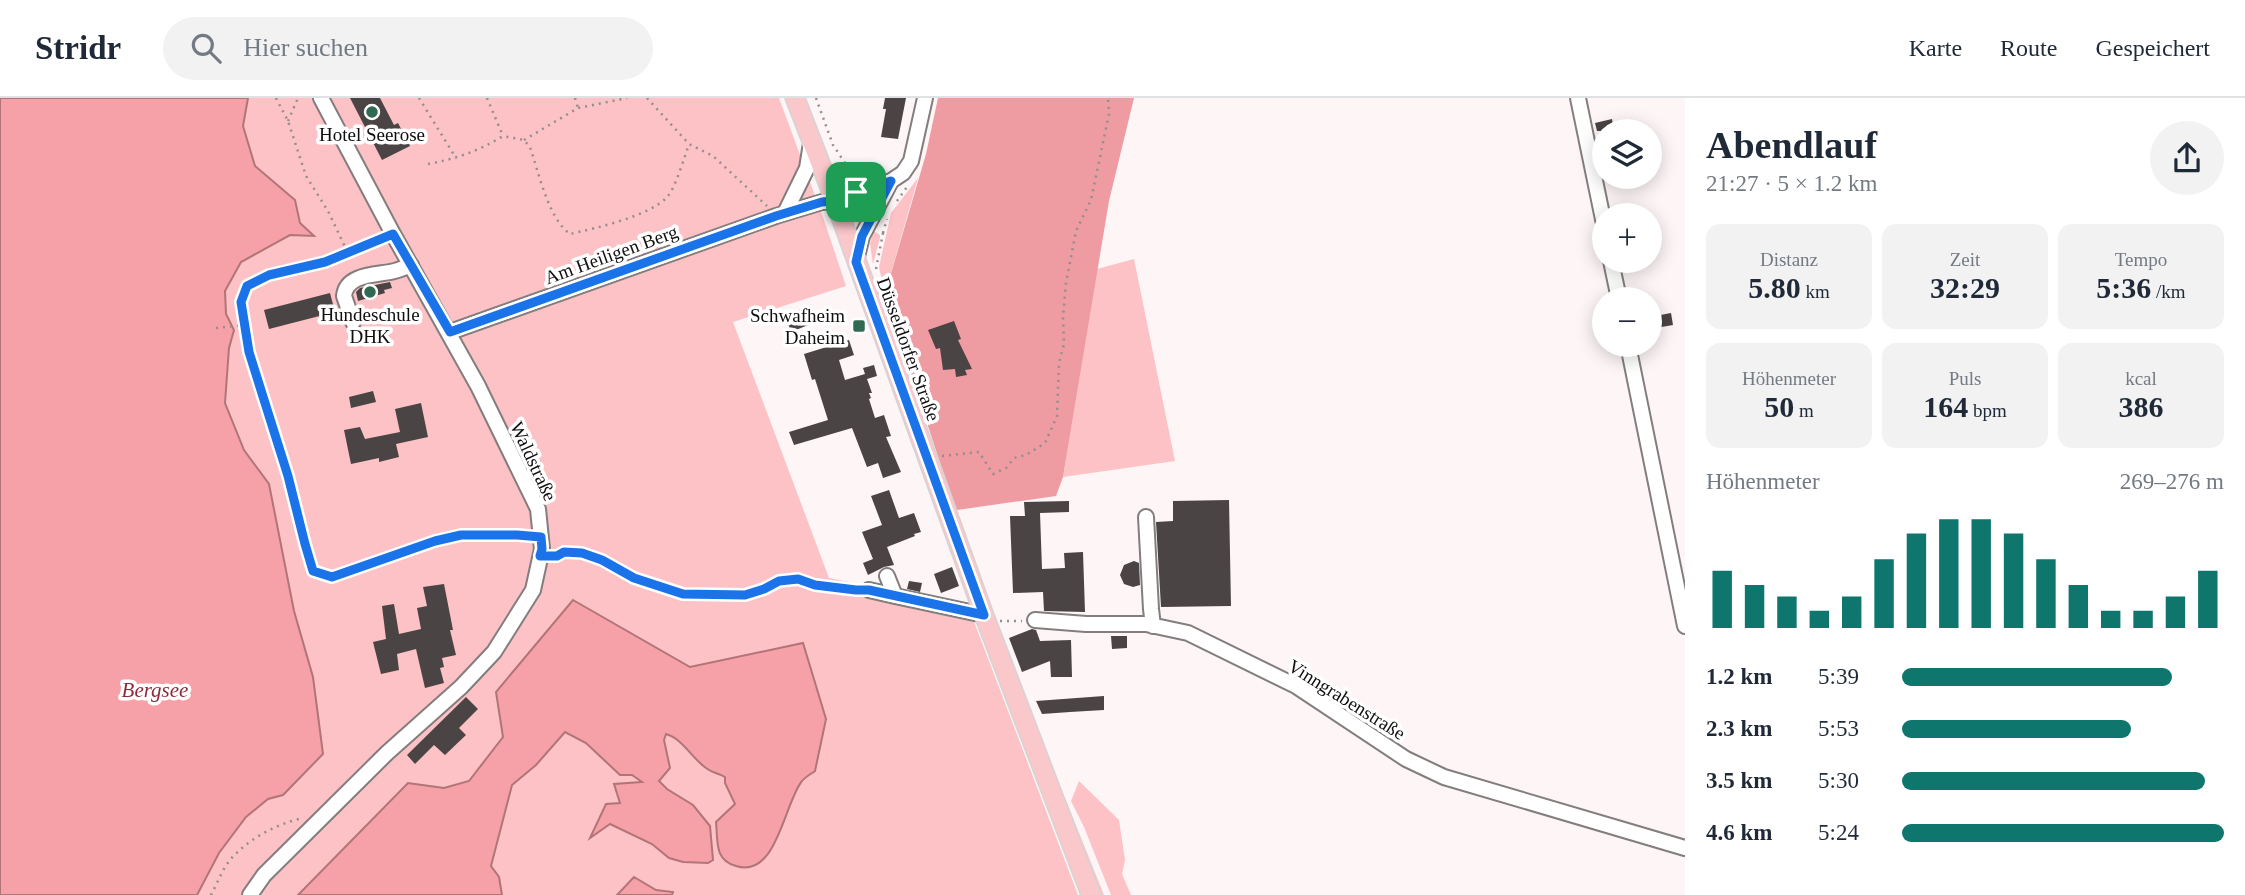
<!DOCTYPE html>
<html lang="de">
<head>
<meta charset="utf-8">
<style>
  :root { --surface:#fff; --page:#f2f2f3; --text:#1f2937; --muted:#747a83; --line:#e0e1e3; --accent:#0f766e }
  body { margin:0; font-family:Georgia,serif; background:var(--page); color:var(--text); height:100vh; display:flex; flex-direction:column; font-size:26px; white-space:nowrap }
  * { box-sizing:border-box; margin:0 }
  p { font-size:23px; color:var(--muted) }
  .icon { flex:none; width:38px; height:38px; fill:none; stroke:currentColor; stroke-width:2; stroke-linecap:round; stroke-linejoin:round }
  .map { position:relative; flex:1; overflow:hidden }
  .details { display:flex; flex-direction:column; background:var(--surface); width:560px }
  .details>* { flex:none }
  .fabs { position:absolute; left:1592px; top:21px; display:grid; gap:14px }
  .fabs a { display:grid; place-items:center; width:70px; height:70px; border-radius:50%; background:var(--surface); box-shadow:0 4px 18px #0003; font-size:35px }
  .pin { position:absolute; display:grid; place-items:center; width:60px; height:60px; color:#fff; margin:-30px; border-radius:14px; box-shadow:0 4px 10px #0006 }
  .round { display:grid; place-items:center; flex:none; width:74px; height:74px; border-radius:37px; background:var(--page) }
  .headline { display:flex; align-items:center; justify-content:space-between; height:119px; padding:0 21px }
  h1 { font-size:38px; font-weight:700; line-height:52px }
  .figures { display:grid; grid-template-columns:repeat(3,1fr); gap:10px; height:119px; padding:7px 21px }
  .figures div { display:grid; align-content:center; border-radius:14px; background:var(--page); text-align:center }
  .figures b { font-size:30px; font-weight:700 }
  .figures small { font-size:19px; font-weight:400 }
  .figures p { font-size:19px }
  .chart { height:196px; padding:14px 21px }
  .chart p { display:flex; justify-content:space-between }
  .chart svg { width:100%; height:126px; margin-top:7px; stroke:var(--accent); stroke-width:6 }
  ul { padding:0 21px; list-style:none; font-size:23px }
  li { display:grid; grid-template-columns:112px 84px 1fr; align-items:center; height:52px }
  li i { height:18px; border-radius:9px; background:var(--accent) }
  header { display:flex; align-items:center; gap:42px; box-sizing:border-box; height:98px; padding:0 35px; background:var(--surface); border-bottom:2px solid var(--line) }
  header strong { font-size:33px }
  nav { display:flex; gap:38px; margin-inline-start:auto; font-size:24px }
  .search { width:490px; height:63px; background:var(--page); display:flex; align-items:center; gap:18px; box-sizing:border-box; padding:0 24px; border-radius:38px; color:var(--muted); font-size:26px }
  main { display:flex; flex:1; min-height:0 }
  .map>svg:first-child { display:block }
  .green { fill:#fdc2c5 }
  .forest { fill:#ef9ba2 }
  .water { fill:#f5a1a7; stroke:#b17579; stroke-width:2 }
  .building { fill:#4a4444 }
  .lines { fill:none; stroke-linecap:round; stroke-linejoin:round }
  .minor-casing { stroke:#847d7d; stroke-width:18 }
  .major-casing { stroke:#d4d4d4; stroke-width:21 }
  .path { stroke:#938e8e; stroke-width:2.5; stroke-dasharray:2 5; stroke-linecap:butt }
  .minor { stroke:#fff; stroke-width:14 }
  .major { stroke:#fac7cb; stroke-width:18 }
  .route-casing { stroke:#fff; stroke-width:14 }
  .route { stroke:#1a73e8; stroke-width:9 }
  .poi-dot { fill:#306a52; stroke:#fff; stroke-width:2.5 }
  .labels { text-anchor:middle; stroke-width:7; stroke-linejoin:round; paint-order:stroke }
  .poi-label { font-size:19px; fill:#110e0e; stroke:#fff }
  .street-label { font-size:19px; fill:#110e0e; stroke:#fff }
  .water-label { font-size:21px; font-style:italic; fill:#8c2b3c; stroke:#fff }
</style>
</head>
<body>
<header>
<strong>Stridr</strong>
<div class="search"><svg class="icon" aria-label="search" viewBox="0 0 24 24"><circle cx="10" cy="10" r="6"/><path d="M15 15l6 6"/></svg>Hier suchen</div>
<nav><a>Karte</a><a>Route</a><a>Gespeichert</a></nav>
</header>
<main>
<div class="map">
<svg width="1685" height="797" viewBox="0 0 1685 797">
  <rect width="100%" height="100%" fill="#fdf5f6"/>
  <path class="green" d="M0 0H779L824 122 846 188 733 224 829 480 869 488 973 521 1078 797H0Z
    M918 80 885 196 879 169 891 115Z
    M873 133 880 137V140L873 166 870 146Z
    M1134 161 1175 363 1063 379 1097 171Z
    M1055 680 1067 705 1104 797H1101Z
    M1079 683 1119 722 1125 762 1122 776 1131 797H1111L1084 729 1071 703Z"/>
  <path class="forest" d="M938 0H1134L1109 103 1063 379 1056 398 957 412 955 411 885 196 926 56Z"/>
  <path class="water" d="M0 0H248L243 28 255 68 295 102 300 125 314 138 290 137 241 164 225 193 226 216 234 232 229 250 225 305 244 352 269 386 294 513 313 579 323 656 283 697 268 701 246 719 219 755 197 797H0Z
    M573 502 690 569 803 545 826 621 815 673C811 676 805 679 802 683 784 705 777 781 736 768 714 762 718 743 716 724L735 706 725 685V679C720 676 714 675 709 672 693 663 684 641 666 636L664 642 670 670 659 683 667 691 693 707 710 728 713 762 708 765 683 764 669 760 652 746 610 726 590 740 606 706 620 705 614 686 642 684 632 677H620L586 645 565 634 536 667 512 687 491 768 499 779 502 797H298L408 685 444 690 469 683 503 639 496 594Z
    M634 779 656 792 673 794 672 797H617Z"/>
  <path class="building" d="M350 0H380L394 27 398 25 410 48 382 62Z
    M885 0H906L898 41 881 39 886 11H883Z
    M1612 21 1614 33H1597L1595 25Z
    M390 184 392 190 384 192 385 195 358 203 356 194 360 190Z
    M330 195 335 214 269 231 264 212Z
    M807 209 813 225 791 234 785 217Z
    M1671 215 1673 227 1650 231V219Z
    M954 223 961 241 958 242 972 271 965 272 967 277 956 279 955 271 943 272 940 250 936 251 928 232Z
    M849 242 854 257 839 262 845 282 865 276 863 270 874 267 877 278 867 281 872 295H869L871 300 869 301 875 320 884 317 891 338 886 339 901 374 883 380 878 365 867 369 852 330 794 347 789 334 828 322 815 281 812 282 804 256Z
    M373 293 376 304 351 310 349 299Z
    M421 305 428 339 396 346 399 359 379 364V360L351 366 344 332 360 329 365 341 400 334 395 311Z
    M889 392 899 420 914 415 921 434 914 436 915 438 887 449 894 467 884 469 868 477 863 465 873 461 862 434 882 427 871 398Z
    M1229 402 1231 508 1161 509 1156 424 1173 423V403Z
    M1069 403V414L1040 415 1042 471 1065 470 1064 455 1083 454 1085 514 1044 513 1043 494 1013 495 1010 418H1025L1024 404Z
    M1134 463 1139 465 1140 487 1133 489 1124 486 1120 477 1124 467Z
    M952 469 959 488 941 495 934 476Z
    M909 483 922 485 920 494 907 491Z
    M444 486 453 532H450L456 557 442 560 444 569 440 570 444 585 425 590 416 551 397 556 399 572 381 576 373 544 386 541 382 508 394 506 399 536 421 531 417 510 427 508 423 489Z
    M1032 531 1036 532 1040 543 1071 542 1072 579H1051L1050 563 1022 574 1009 540Z
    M1111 538H1127V550L1112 551Z
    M1104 598V612L1070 614 1042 616 1036 603Z
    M466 599 478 611 459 630 466 637 445 657 434 647 415 666 407 657Z"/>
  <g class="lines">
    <g class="minor-casing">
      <path id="minor" d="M1578 0 1605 131
        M785 115 807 70 811 45
        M856 163 862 138 891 83
        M1611 163 1619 201
        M353 224 344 198C346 177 373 177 390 174 397 173 404 170 411 167
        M450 234 776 118 822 104 835 103 891 83 903 75 911 63 925 0
        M1628 247 1685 528
        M1146 419 1151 511 1153 528
        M887 478 895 498 984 517
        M869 492 895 498
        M1035 522 1086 526H1146L1188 535 1296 588 1406 661 1444 679 1685 750
        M250 797 264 777 387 655 461 589 494 554 533 492 542 451 538 411 478 288 393 136 321 0"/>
    </g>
    <g class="major-casing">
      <path id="major" d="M795 0 835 103 984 517 1091 797"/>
    </g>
    <path class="path" d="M276 0 288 23 306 78 328 113 347 153 325 164 269 177 248 188 241 204 249 254 288 378 305 446 313 473 332 479 435 443 461 437 528 438
      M419 0 456 60
      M487 0 503 38
      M575 0 578 10
      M647 0 689 46 713 58 767 108
      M816 0 833 47 849 71 853 82
      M288 23 298 0
      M524 42 578 10 627 0
      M428 66C455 61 479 53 503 38L524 42 530 49C539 75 548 120 570 136 596 130 651 118 668 98 675 90 685 58 689 46
      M897 103 907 89
      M883 135 887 121
      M347 153 380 141
      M876 171 883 135 878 133
      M216 230 244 227
      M942 358 979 354 993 376 1006 370 1014 360 1026 357 1045 345 1057 318 1059 265 1064 246 1063 219 1066 185 1076 133 1091 102 1109 16 1108 0
      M555 458 564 454 582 455 602 462 634 479 683 496 745 497 764 491 779 483 798 481 815 487 856 492
      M1000 523H1022
      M211 797C217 786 222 772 230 762 248 741 276 726 303 720"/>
    <use href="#minor" class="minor"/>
    <use href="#major" class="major"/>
  </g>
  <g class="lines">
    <g class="route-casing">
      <path id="route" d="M891 83 862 138 856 164 984 517 869 492H856L815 487 798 481 779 483 764 491 745 497 683 496 634 480 602 462 582 455 564 454 557 458H540L542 451 541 439 517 437H461L435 443 332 479 313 473 305 446 288 378 249 254 241 204 247 188 269 177 325 164 393 136 450 234 776 118 822 104 835 103Z"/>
    </g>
    <use href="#route" class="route"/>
  </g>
  <g class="poi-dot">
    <circle cx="372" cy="14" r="7"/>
    <circle cx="370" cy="194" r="7"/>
    <rect x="852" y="221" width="14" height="14" rx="3.5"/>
  </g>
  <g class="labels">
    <g class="poi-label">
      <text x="372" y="43">Hotel Seerose</text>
      <text x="370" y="223">Hundeschule<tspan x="370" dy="22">DHK</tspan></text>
      <text x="845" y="224" text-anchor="end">Schwafheim<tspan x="845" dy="22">Daheim</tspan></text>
    </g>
    <g class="street-label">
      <text transform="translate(611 156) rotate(-20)" y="7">Am Heiligen Berg</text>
      <text transform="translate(909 251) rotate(70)" y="7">Düsseldorfer Straße</text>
      <text transform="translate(534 363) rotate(65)" y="7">Waldstraße</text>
      <text transform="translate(1347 601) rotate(32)" y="7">Vinngrabenstraße</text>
    </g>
    <g class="water-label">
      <text x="155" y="599">Bergsee</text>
    </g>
  </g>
</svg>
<div class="fabs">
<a><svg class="icon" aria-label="layers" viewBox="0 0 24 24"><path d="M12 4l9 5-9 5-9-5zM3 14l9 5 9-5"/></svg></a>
<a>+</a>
<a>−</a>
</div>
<div class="pin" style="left:856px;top:94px;background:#1e9e55"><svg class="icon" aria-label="arrive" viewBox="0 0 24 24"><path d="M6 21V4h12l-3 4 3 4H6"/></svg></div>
</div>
<section class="details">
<div class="headline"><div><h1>Abendlauf</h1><p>21:27 · 5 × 1.2 km</p></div><a class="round"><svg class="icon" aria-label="share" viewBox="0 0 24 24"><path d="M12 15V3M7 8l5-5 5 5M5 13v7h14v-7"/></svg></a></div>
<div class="figures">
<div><p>Distanz</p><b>5.80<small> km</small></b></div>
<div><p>Zeit</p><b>32:29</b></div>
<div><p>Tempo</p><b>5:36<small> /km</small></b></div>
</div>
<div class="figures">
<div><p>Höhenmeter</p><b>50<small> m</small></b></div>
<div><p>Puls</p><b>164<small> bpm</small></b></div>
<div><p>kcal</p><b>386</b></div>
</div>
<div class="chart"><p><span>Höhenmeter</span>269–276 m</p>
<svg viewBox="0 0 160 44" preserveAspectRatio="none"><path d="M5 44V24M15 44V29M25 44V33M35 44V38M45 44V33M55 44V20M65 44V11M75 44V6M85 44V6M95 44V11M105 44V20M115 44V29M125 44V38M135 44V38M145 44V33M155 44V24"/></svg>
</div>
<ul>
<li><b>1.2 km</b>5:39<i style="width:84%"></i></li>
<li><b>2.3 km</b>5:53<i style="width:71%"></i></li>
<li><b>3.5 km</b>5:30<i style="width:94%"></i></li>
<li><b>4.6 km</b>5:24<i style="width:100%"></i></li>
</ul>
</section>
</main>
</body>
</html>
